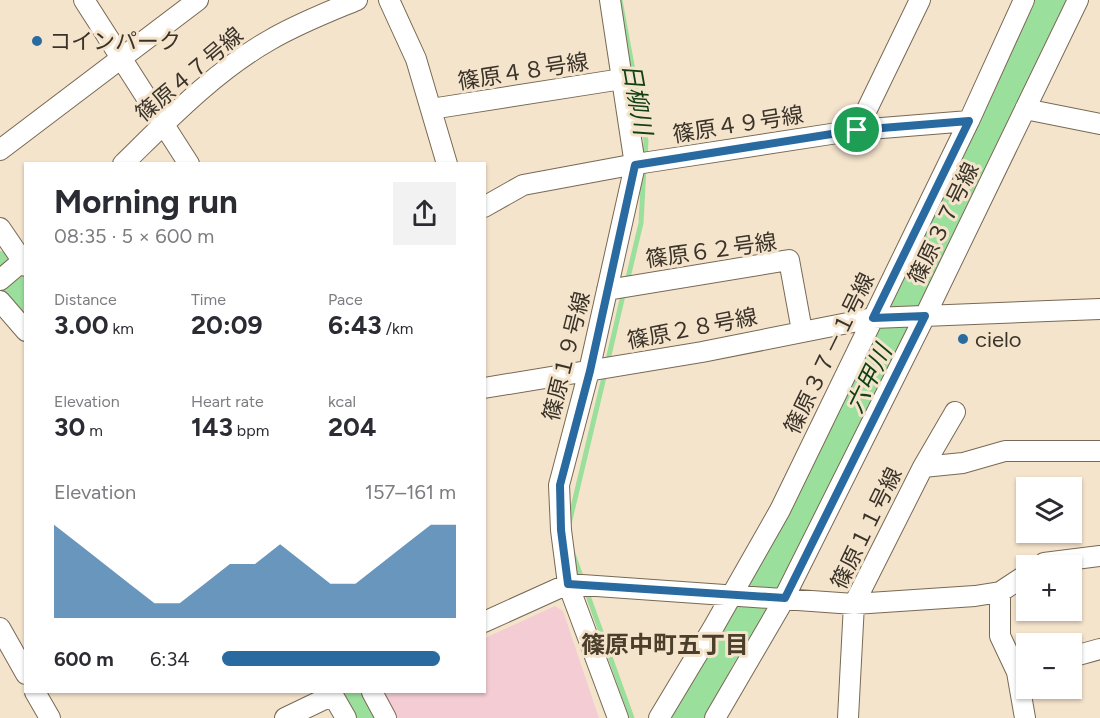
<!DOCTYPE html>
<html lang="en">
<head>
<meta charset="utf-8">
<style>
  :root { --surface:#fff; --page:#f2f2f3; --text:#2b2b33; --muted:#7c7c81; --accent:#296aa0 }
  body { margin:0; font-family:Figtree,"Noto Sans JP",sans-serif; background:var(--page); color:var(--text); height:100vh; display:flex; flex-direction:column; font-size:22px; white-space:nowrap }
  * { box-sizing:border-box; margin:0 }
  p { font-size:20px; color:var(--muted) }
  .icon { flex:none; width:33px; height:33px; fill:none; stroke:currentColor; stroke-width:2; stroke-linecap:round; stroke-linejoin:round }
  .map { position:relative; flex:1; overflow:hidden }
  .side { position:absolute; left:24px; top:162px; width:462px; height:531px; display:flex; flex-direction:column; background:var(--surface); border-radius:0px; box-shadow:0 2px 4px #0004 }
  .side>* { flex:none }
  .fabs { position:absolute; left:1016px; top:477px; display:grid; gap:12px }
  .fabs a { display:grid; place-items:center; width:66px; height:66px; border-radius:0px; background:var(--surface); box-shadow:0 2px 4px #0004; font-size:30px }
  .pin { position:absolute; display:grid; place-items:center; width:51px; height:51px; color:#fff; margin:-26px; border:3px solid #fff; border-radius:50%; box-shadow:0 2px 6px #0007 }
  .round { display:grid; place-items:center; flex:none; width:63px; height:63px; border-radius:0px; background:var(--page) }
  .overview { display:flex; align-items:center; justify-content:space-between; height:102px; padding:0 30px }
  h1 { font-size:33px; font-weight:700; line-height:45px }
  .metrics { display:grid; grid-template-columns:repeat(3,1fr); gap:9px; height:102px; padding:6px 30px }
  .metrics div { display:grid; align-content:center }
  .metrics b { font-size:26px; font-weight:700 }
  .metrics small { font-size:16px; font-weight:400 }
  .metrics p { font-size:16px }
  .chart { height:168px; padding:12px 30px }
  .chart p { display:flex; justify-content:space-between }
  .chart svg { width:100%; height:108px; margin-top:6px; fill:var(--accent); opacity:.7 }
  ul { padding:0 30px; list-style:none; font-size:20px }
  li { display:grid; grid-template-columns:96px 72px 1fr; align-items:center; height:45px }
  li i { height:15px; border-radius:8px; background:var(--accent) }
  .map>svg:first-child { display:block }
  .green { fill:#f3cdd3 }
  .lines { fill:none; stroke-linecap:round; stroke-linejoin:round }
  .stream { stroke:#9bdf9c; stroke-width:5 }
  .river { stroke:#9bdf9c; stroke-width:32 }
  .minor-casing { stroke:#786954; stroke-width:22 }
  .minor { stroke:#fff; stroke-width:20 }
  .route-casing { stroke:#fff; stroke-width:12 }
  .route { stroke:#296aa0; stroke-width:8 }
  .poi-dot { fill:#296aa0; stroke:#f5e4cc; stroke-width:2 }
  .labels { text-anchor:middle; stroke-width:6; stroke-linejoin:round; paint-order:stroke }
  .poi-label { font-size:22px; fill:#3a332a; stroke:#f5e4cc; text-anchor:start }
  .street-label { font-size:22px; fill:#3a332a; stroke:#f5e4cc }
  .water-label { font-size:24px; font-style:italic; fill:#114015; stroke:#f5e4cc }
  .neighbourhood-label { font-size:24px; font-weight:bold; fill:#4b3e2a; stroke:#f5e4cc }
</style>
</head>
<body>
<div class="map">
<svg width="1100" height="718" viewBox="0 0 1100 718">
  <rect width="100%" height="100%" fill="#f5e4cc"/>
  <path class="green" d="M555 606 563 611 599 718H395L382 692H484L485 638Z"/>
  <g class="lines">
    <path class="stream" d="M620 0 646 141 645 158
      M627 282 641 223 644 167
      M607 364 624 291
      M569 524 605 373
      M572 551 583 582
      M586 590 632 718"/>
    <path class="river" d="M0 267 26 301
      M353 692 367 718
      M688 718 720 655 748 615 841 438 1050 0"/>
    <g class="minor-casing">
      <path id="minor" d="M84 0 189 164
        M389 0 416 59 447 164
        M610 0 635 165 589 371 559 485 561 530 568 584 618 718
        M431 109 622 79
        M1025 109 1100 124
        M857 130 920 0
        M0 150 198 0
        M123 164C168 120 215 71 270 40 297 24 328 12 357 0
        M484 207 523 185 636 164 857 130 969 121
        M0 228 26 266
        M0 280 26 258
        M607 290 789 260 802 331
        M0 301 26 331
        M484 388 702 352 873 318 1100 309
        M923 467 955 412
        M1041 566 1044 563 1100 556
        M1000 592V636L1017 672 1025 718
        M484 622 568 584 854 604 975 596 1000 592 1026 575
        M0 628 26 674
        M1071 657 1100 649
        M35 692 50 718
        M331 692 346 718
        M372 692 386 718
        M285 718 333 695
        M659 718 713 628 780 510 969 121 1024 0
        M715 718 785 598H784L925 316 1078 0
        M848 718 854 604 923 467 963 463 1005 451H1100"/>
    </g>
    <use href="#minor" class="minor"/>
  </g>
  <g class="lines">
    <g class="route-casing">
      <path id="route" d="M969 121 873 318 925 316 785 598 568 584 561 530 560 485 590 371 635 165 857 130Z"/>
    </g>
    <use href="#route" class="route"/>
  </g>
  <g class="poi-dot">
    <circle cx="37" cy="41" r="6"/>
    <circle cx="963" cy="339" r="6"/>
  </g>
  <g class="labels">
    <g class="poi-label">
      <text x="49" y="49">コインパーク</text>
      <text x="975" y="347">cielo</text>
    </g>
    <g class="street-label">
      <text transform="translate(523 71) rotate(-9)" y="8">篠原４８号線</text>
      <text transform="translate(189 74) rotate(-40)" y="8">篠原４７号線</text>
      <text transform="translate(738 124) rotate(-9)" y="8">篠原４９号線</text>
      <text transform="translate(943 223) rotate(-64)" y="8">篠原３７号線</text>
      <text transform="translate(711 250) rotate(-8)" y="8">篠原６２号線</text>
      <text transform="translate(692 328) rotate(-11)" y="8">篠原２８号線</text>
      <text transform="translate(829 353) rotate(-64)" y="8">篠原３７－１号線</text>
      <text transform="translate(566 356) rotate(-76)" y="8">篠原１９号線</text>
      <text transform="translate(866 528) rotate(-64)" y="8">篠原１１号線</text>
    </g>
    <g class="water-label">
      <text transform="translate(637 99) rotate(80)" y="8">日柳川</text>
      <text transform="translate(869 379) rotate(-64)" y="8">六甲川</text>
    </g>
    <g class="neighbourhood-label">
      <text x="665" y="653">篠原中町五丁目</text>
    </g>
  </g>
</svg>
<div class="fabs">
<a><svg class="icon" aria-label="layers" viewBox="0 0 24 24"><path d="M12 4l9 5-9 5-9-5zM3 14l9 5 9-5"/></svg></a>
<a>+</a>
<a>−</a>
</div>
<div class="pin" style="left:857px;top:130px;background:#1e9e55"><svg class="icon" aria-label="arrive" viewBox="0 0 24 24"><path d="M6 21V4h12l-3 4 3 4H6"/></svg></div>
<section class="side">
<div class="overview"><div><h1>Morning run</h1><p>08:35 · 5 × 600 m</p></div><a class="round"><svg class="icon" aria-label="share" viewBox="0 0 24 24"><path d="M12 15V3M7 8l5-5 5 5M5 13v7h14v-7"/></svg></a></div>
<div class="metrics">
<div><p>Distance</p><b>3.00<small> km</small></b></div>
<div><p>Time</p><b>20:09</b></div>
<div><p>Pace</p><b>6:43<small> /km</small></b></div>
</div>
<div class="metrics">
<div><p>Elevation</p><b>30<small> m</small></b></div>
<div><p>Heart rate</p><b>143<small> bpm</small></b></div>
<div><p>kcal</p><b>204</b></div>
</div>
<div class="chart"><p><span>Elevation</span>157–161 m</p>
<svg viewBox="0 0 160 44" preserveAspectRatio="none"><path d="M0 44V6L10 14L20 22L30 30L40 38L50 38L60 30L70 22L80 22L90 14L100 22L110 30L120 30L130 22L140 14L150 6L160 6V44z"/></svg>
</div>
<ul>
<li><b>600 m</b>6:34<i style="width:93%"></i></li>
</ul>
</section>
</div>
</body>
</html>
